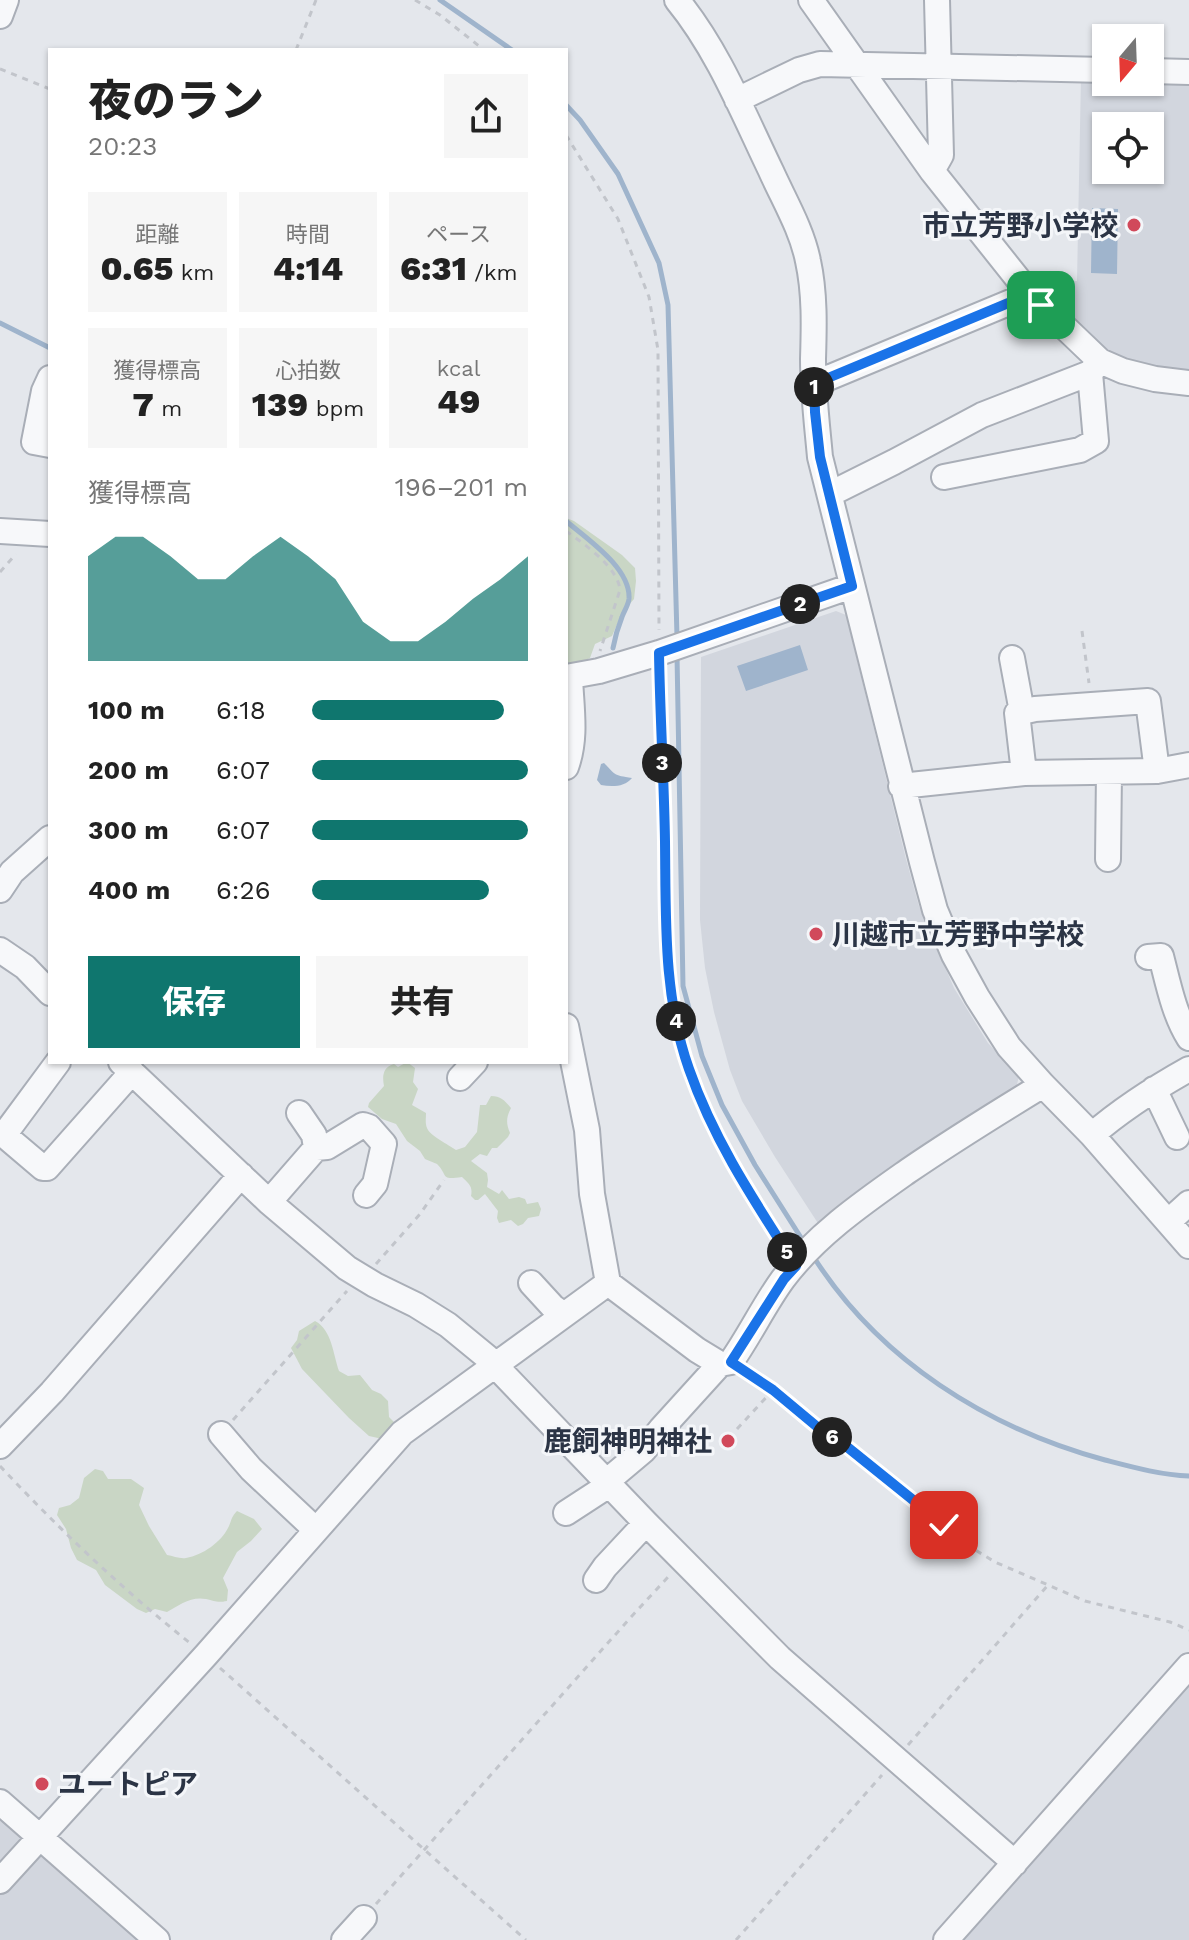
<!DOCTYPE html>
<html lang="ja">
<head>
<meta charset="utf-8">
<style>
  :root { --surface:#fff; --page:#f6f6f6; --text:#222; --muted:#767676; --accent:#0f766e }
  body { margin:0; font-family:"Work Sans","Noto Sans JP",sans-serif; background:var(--page); color:var(--text); height:100vh; display:flex; flex-direction:column; font-size:30px; white-space:nowrap }
  * { box-sizing:border-box; margin:0 }
  p { font-size:26px; color:var(--muted) }
  .icon { flex:none; width:44px; height:44px; fill:none; stroke:currentColor; stroke-width:2; stroke-linecap:round; stroke-linejoin:round }
  .map { position:relative; flex:1; overflow:hidden }
  .panel { position:absolute; left:48px; top:48px; width:520px; height:1016px; display:flex; flex-direction:column; background:var(--surface); border-radius:0px; box-shadow:0 2px 6px #0004 }
  .panel>* { flex:none }
  .needle { width:52px; rotate:199deg }
  .tools { position:absolute; left:1092px; top:24px; display:grid; gap:16px }
  .tools a { display:grid; place-items:center; width:72px; height:72px; border-radius:0px; background:var(--surface); box-shadow:0 2px 6px #0004; font-size:40px }
  .pin { position:absolute; display:grid; place-items:center; width:68px; height:68px; color:#fff; margin:-34px; border-radius:16px; box-shadow:0 4px 12px #0006 }
  .km { position:absolute; width:40px; height:40px; margin:-20px; border-radius:50%; background:#222; color:#fff; font-size:22px; line-height:40px; text-align:center }
  .round { display:grid; place-items:center; flex:none; width:84px; height:84px; border-radius:0px; background:var(--page) }
  .summary { display:flex; align-items:center; justify-content:space-between; height:136px; padding:0 40px }
  h1 { font-size:44px; font-weight:800; line-height:60px }
  .metrics { display:grid; grid-template-columns:repeat(3,1fr); gap:12px; height:136px; padding:8px 40px }
  .metrics div { display:grid; align-content:center; border-radius:0px; background:var(--page); text-align:center }
  .metrics b { font-size:34px; font-weight:800 }
  .metrics small { font-size:22px; font-weight:400 }
  .metrics p { font-size:22px }
  .chart { height:224px; padding:16px 40px }
  .chart p { display:flex; justify-content:space-between }
  .chart svg { width:100%; height:144px; margin-top:8px; fill:var(--accent); opacity:.7 }
  .action { display:flex; gap:16px; margin-top:auto; padding:16px 40px }
  .action a { flex:1; height:92px; border-radius:0px; background:var(--accent); color:#fff; font-size:32px; font-weight:800; line-height:92px; text-align:center }
  .action a+a { background:var(--page); color:var(--text) }
  ul { padding:0 40px; list-style:none; font-size:26px }
  li { display:grid; grid-template-columns:128px 96px 1fr; align-items:center; height:60px }
  li i { height:20px; border-radius:10px; background:var(--accent) }
  .map>svg:first-child { display:block }
  .built { fill:#d2d6de; fill-rule:evenodd }
  .green { fill:#c9d6c5 }
  .water { fill:#9fb4cc }
  .lines { fill:none; stroke-linecap:round; stroke-linejoin:round }
  .stream { stroke:#9fb4cc; stroke-width:5 }
  .minor-casing { stroke:#a9aeb7; stroke-width:28 }
  .path { stroke:#c2c5cb; stroke-width:3; stroke-dasharray:6 6; stroke-linecap:butt }
  .minor { stroke:#f7f8fa; stroke-width:24 }
  .route-casing { stroke:#fff; stroke-width:16 }
  .route { stroke:#1a73e8; stroke-width:10 }
  .poi-dot { fill:#d1495b; stroke:#f4f6f9; stroke-width:3 }
  .labels { text-anchor:middle; stroke-width:6; stroke-linejoin:round; paint-order:stroke }
  .poi-label { font-size:28px; font-weight:bold; fill:#2b3445; stroke:#f4f6f9; text-anchor:end }
</style>
</head>
<body>
<div class="map">
<svg width="1189" height="1940" viewBox="0 0 1189 1940">
  <rect width="100%" height="100%" fill="#e4e7ec"/>
  <path class="built" d="M1081 77 1106 78V82L1189 80V372L1149 369 1115 358 1053 303 1036 280 1077 281ZM1106 126H1150V170H1106Z
    M836 611 846 615 906 859 919 906 954 988 988 1043 1019 1076 1015 1093 823 1231 775 1157 742 1101 730 1070 714 1012 705 968 700 920 701 657Z
    M1189 1683V1940H962Z
    M0 1819 48 1862 139 1940H0Z"/>
  <path class="green" d="M566 518 574 521 622 555 635 568 636 581 634 599 622 613 612 636 595 644 590 658 576 664H566Z
    M407 1062 415 1068 413 1082 418 1089 412 1105 426 1113C426 1118 425 1123 427 1128 429 1135 449 1145 456 1150L465 1147 477 1132 480 1105H486L491 1096C501 1096 505 1101 511 1108 506 1118 506 1123 510 1133L508 1137 497 1148H492L487 1156 480 1154 471 1161 487 1173 488 1180 487 1187 499 1194 502 1190 509 1199 519 1197 525 1199 527 1204 538 1202 541 1209 539 1216 528 1218 523 1224 518 1226 511 1220 499 1223 497 1218 498 1211 485 1194 478 1200H475L471 1196C473 1186 469 1184 462 1177 439 1180 449 1176 437 1164 435 1163 427 1160 425 1159L420 1151 407 1141 396 1124 382 1119 368 1107 369 1103 384 1086C382 1076 383 1067 394 1064L398 1067Z
    M315 1321C332 1330 333 1354 339 1371L348 1376 360 1375 372 1390 381 1394 388 1401 389 1417 396 1424 387 1440 369 1436 349 1418 302 1369 291 1348 297 1340 299 1331Z
    M95 1469 103 1471 108 1479H131L144 1488 139 1505 149 1526 167 1555C173 1556 180 1559 186 1558 203 1555 221 1542 228 1528 232 1520 231 1517 237 1511L254 1519 262 1529 251 1541 237 1552 223 1578 228 1590 227 1601C217 1603 215 1601 206 1599 191 1596 179 1605 167 1612L155 1609 146 1613 137 1609 105 1585 96 1570 77 1560 71 1548 66 1529 57 1515 59 1508 70 1505 79 1498 84 1478Z"/>
  <path class="water" d="M1092 208 1118 209 1117 274 1091 273Z
    M800 645 808 670 746 691 737 666Z
    M604 763C617 776 613 775 632 778 625 787 612 787 601 785L597 780 601 764Z"/>
  <g class="lines">
    <path class="stream" d="M440 0 512 50
      M566 105 580 120 618 174 659 263 668 305 677 637
      M0 323 50 348
      M566 521C587 539 631 568 629 599 628 606 624 611 622 617 618 627 615 637 613 648
      M677 655 683 986 702 1056 722 1105 755 1165 805 1244
      M813 1256C879 1360 987 1428 1105 1460 1132 1467 1161 1475 1189 1476"/>
    <g class="minor-casing">
      <path id="minor" d="M677 0C718 50 743 113 771 171 784 200 802 230 808 261 815 293 814 327 813 359 813 392 817 424 820 457L922 862 935 910 954 955 977 997 1009 1047 1043 1085 1092 1135 1189 1246
        M811 0 932 171 1030 294 1100 361 1123 371 1155 379 1189 383
        M0 16 6 0
        M1150 71 1189 72
        M737 100 799 70 820 64 1106 70
        M932 171 941 155 937 0
        M814 377 828 378 1030 294
        M50 378 44 391 34 442 50 445
        M944 477 1080 450 1096 441 1090 373
        M830 494 894 462 982 415 1090 373 1100 361
        M0 531 50 534
        M1012 658 1022 712
        M566 677 599 671 659 653 852 586
        M566 767C577 737 571 707 570 677
        M1024 773 1017 713 1035 709 1148 701 1157 771
        M901 786 1024 773 1157 771 1189 765
        M1108 859 1109 772
        M0 890 12 872 50 838
        M0 950 25 967 50 993
        M1148 957 1161 956C1168 983 1174 1014 1189 1038
        M566 1026 587 1130 592 1194 608 1283 697 1350 720 1364
        M58 1062 4 1135 43 1168H47L132 1072
        M121 1062 269 1202 347 1268 375 1285 416 1305 448 1325 487 1357 646 1523 780 1658 1015 1863
        M460 1078 475 1062
        M1154 1089 1177 1137
        M1092 1135C1122 1109 1155 1088 1189 1069
        M316 1148 327 1147 363 1125 369 1127 384 1144 375 1184 366 1195
        M269 1202 316 1148 314 1135 299 1113
        M1168 1222 1189 1203
        M531 1283 553 1307 564 1315
        M221 1434 251 1469 316 1530
        M0 1446 52 1392 241 1175
        M606 1482 644 1450 661 1429 720 1364 731 1362C750 1335 764 1305 783 1279 816 1235 864 1202 908 1171 952 1141 997 1113 1043 1085
        M566 1513 609 1485
        M596 1580 605 1567 646 1523
        M0 1802 157 1940
        M0 1881 206 1655 402 1433 608 1283
        M344 1940 364 1918
        M946 1940 1189 1666"/>
    </g>
    <path class="path" d="M415 0 440 15 484 50
      M296 50 316 0
      M0 69 50 89
      M566 135 618 219 649 297 658 350 659 630
      M566 531C584 544 618 567 620 590L600 651
      M0 572 16 554
      M1082 631 1089 683
      M659 673C661 730 664 786 665 843 666 918 665 993 688 1065 708 1131 747 1189 784 1247
      M376 1264 420 1214 444 1180
      M749 1374C781 1395 808 1425 841 1442L919 1504 967 1545 995 1562 1085 1601 1170 1622 1189 1630
      M233 1420 347 1291
      M737 1429 773 1390
      M0 1466C59 1529 122 1589 190 1643
      M220 1668 526 1940
      M908 1745 1048 1585
      M376 1904 631 1617 669 1576
      M736 1940 882 1775"/>
    <use href="#minor" class="minor"/>
  </g>
  <g class="lines">
    <g class="route-casing">
      <path id="route" d="M944 1525 841 1442 827 1435 773 1390 731 1362 784 1279 796 1266C755 1202 714 1141 689 1069 663 996 666 918 665 841 664 779 660 716 659 653L852 586 820 457 815 412 814 377 828 378 1030 294 1041 305"/>
    </g>
    <use href="#route" class="route"/>
  </g>
  <g class="poi-dot">
    <circle cx="1134" cy="225" r="8"/>
    <circle cx="816" cy="934" r="8"/>
    <circle cx="728" cy="1441" r="8"/>
    <circle cx="42" cy="1784" r="8"/>
  </g>
  <g class="labels">
    <g class="poi-label">
      <text x="1118" y="235">市立芳野小学校</text>
      <text x="832" y="944" text-anchor="start">川越市立芳野中学校</text>
      <text x="712" y="1451">鹿飼神明神社</text>
      <text x="58" y="1794" text-anchor="start">ユートピア</text>
    </g>
  </g>
</svg>
<div class="tools">
<a><svg class="needle" viewBox="-14 -14 28 28"><path d="M0-13l5 13h-10z" fill="#e53935"/><path d="M0 13l5-13h-10z" fill="#767676"/></svg></a>
<a><svg class="icon" aria-label="locate" viewBox="0 0 24 24"><circle cx="12" cy="12" r="6"/><path d="M12 2v4M12 18v4M2 12h4M18 12h4"/></svg></a>
</div>
<div class="pin" style="left:1041px;top:305px;background:#1e9e55"><svg class="icon" aria-label="arrive" viewBox="0 0 24 24"><path d="M6 21V4h12l-3 4 3 4H6"/></svg></div>
<div class="pin" style="left:944px;top:1525px;background:#d93025"><svg class="icon" aria-label="check" viewBox="0 0 24 24"><path d="M5 12l5 5 9-10"/></svg></div>
<b class="km" style="left:814px;top:387px">1</b>
<b class="km" style="left:800px;top:604px">2</b>
<b class="km" style="left:662px;top:763px">3</b>
<b class="km" style="left:676px;top:1021px">4</b>
<b class="km" style="left:787px;top:1252px">5</b>
<b class="km" style="left:832px;top:1437px">6</b>
<section class="panel">
<div class="summary"><div><h1>夜のラン</h1><p>20:23</p></div><a class="round"><svg class="icon" aria-label="share" viewBox="0 0 24 24"><path d="M12 15V3M7 8l5-5 5 5M5 13v7h14v-7"/></svg></a></div>
<div class="metrics">
<div><p>距離</p><b>0.65<small> km</small></b></div>
<div><p>時間</p><b>4:14</b></div>
<div><p>ペース</p><b>6:31<small> /km</small></b></div>
</div>
<div class="metrics">
<div><p>獲得標高</p><b>7<small> m</small></b></div>
<div><p>心拍数</p><b>139<small> bpm</small></b></div>
<div><p>kcal</p><b>49</b></div>
</div>
<div class="chart"><p><span>獲得標高</span>196–201 m</p>
<svg viewBox="0 0 160 44" preserveAspectRatio="none"><path d="M0 44V12L10 6L20 6L30 12L40 19L50 19L60 12L70 6L80 12L90 19L100 32L110 38L120 38L130 32L140 25L150 19L160 12V44z"/></svg>
</div>
<ul>
<li><b>100 m</b>6:18<i style="width:89%"></i></li>
<li><b>200 m</b>6:07<i style="width:100%"></i></li>
<li><b>300 m</b>6:07<i style="width:100%"></i></li>
<li><b>400 m</b>6:26<i style="width:82%"></i></li>
</ul>
<div class="action"><a>保存</a><a>共有</a></div>
</section>
</div>
</body>
</html>
